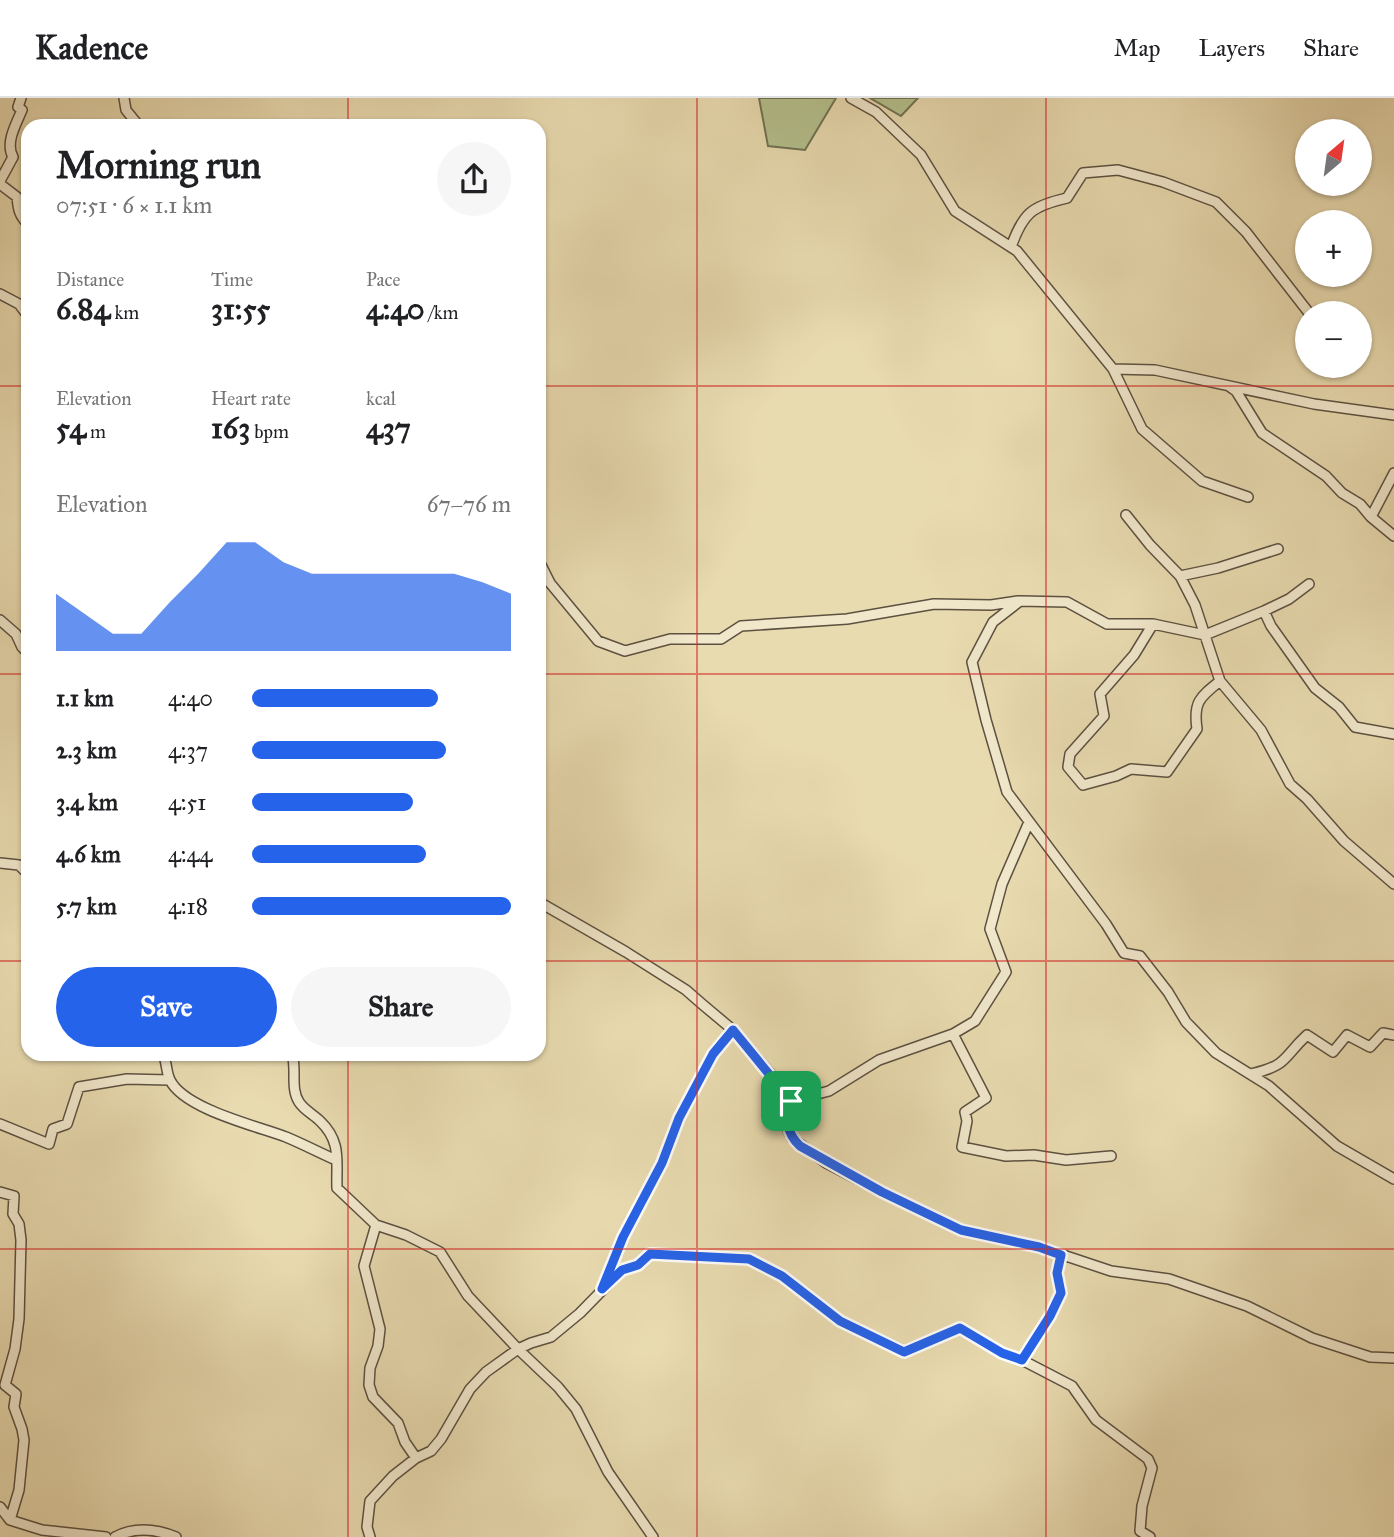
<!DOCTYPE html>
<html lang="en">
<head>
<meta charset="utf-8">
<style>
  :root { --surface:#fff; --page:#f6f6f6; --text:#202124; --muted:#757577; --line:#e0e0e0; --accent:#2563eb }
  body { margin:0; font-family:"IM FELL Great Primer",serif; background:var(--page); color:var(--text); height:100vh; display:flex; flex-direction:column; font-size:26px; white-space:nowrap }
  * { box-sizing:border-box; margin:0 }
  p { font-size:23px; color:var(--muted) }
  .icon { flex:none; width:38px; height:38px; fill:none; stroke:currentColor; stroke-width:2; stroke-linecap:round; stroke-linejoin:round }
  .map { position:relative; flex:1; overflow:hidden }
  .details { position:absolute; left:21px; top:21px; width:525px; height:942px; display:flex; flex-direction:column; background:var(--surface); border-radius:21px; box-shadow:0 2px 5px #0004 }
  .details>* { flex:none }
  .needle { width:46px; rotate:29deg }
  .fabs { position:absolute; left:1295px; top:21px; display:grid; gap:14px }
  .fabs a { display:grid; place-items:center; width:77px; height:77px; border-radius:50%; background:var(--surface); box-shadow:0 2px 5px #0004; font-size:35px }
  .pin { position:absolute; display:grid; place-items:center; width:60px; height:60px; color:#fff; margin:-30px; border-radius:14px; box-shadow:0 4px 10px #0006 }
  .round { display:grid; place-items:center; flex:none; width:74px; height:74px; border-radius:37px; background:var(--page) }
  .headline { display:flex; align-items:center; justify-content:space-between; height:119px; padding:0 35px }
  h1 { font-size:38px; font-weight:700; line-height:52px }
  .metrics { display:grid; grid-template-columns:repeat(3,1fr); gap:10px; height:119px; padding:7px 35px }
  .metrics div { display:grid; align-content:center }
  .metrics b { font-size:30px; font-weight:700 }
  .metrics small { font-size:19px; font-weight:400 }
  .metrics p { font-size:19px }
  .chart { height:196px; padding:14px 35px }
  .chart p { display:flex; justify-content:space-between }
  .chart svg { width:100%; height:126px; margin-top:7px; fill:var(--accent); opacity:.7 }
  .cta { display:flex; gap:14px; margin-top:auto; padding:14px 35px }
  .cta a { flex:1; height:80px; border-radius:42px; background:var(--accent); color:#fff; font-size:28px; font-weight:700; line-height:80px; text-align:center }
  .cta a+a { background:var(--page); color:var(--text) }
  ul { padding:0 35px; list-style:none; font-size:23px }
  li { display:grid; grid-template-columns:112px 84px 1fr; align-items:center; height:52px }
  li i { height:18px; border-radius:9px; background:var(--accent) }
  header { display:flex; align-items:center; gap:42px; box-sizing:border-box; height:98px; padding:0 35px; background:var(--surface); border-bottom:2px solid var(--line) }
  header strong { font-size:33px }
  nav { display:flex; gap:38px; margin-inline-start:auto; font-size:24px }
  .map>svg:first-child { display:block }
  .green { fill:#b4c18d; stroke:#707254; stroke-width:2 }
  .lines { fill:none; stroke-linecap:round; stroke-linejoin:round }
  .minor-casing { stroke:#5c5141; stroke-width:12 }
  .minor { stroke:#f1e8cc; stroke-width:9 }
  .route-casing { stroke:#fff; stroke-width:14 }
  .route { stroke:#2563eb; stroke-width:9 }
  .grid { fill:none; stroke:#d62828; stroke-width:2; stroke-opacity:0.55 }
</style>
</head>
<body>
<header>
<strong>Kadence</strong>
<nav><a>Map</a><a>Layers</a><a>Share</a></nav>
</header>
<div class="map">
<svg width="1394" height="1439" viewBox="0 0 1394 1439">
  <rect width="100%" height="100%" fill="#e9dbb0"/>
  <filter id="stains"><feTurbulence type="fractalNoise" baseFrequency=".00286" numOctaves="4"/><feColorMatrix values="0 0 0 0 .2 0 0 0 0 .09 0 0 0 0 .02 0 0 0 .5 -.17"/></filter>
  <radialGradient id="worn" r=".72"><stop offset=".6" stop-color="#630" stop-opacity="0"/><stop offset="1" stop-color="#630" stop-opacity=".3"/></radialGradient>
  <path class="green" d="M759 0H836L805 52 768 48Z
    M870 0H918L901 18Z"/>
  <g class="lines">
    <g class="minor-casing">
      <path id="minor" d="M124 0 126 12 139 28
        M851 0 876 14 921 57 955 113 1017 153 1113 271 1155 272 1314 306 1394 317
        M0 83 13 59C5 45 16 26 22 12L18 9 21 0
        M0 86 17 99C18 110 19 118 28 126
        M1011 149C1023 115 1032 108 1067 100L1083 75 1118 72 1163 84 1216 104 1246 134 1309 215
        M0 196 19 206 28 218
        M1113 271 1142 331 1202 383 1248 399
        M1229 288 1236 293 1262 335 1326 378 1342 395 1360 406 1371 419
        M1394 375 1371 419 1394 438
        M1126 417 1150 447 1180 478 1195 507 1220 583 1261 632 1290 686 1307 701 1344 743 1394 786
        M539 463 550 485 598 543 625 553 670 541H721L741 528 847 521 934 506 991 507 1018 503
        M1180 478 1218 470 1278 451
        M1309 486 1289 501 1264 513 1205 537 1153 526H1107L1067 504 1020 503 993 524 972 564 986 622 1007 694 1106 826 1124 855 1140 858 1168 894 1186 924 1216 955 1269 988 1337 1048 1394 1081
        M1264 513 1271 528 1315 590 1339 609 1355 629 1394 636
        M0 522 16 536 22 549 28 555
        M1153 526 1134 557 1100 596 1104 618 1070 656 1068 669 1083 687 1116 678 1131 671 1167 674 1197 631C1193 604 1200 599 1220 583
        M0 765 19 767 28 776
        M539 804 626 854 686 892 702 906 733 932 784 992 791 1003 788 1032 792 1040 826 1065 882 1094 961 1132 1039 1149 1111 1173 1169 1181 1247 1208 1312 1240 1370 1259 1394 1260
        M953 936 986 1000 965 1014 967 1023 962 1049 1006 1058 1034 1057 1066 1062 1111 1058
        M163 956C167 964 166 974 170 982 184 1011 257 1028 286 1039 303 1046 320 1055 336 1062
        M292 956C297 971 290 990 299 1004 304 1012 314 1017 320 1023 342 1044 336 1063 337 1090L376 1127 406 1137 440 1154 468 1198 518 1251 558 1289 576 1311 608 1374 653 1439
        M1251 976C1289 967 1282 960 1307 937L1333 954 1347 937 1370 949 1383 935 1394 937
        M791 1003 829 993 879 962 953 936 975 923 1006 874 990 831 1002 786 1029 724
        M0 1026 49 1046 53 1031 67 1026 79 989 127 981 169 982
        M0 1094 14 1098 13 1116 19 1126 21 1142 19 1221 15 1251 5 1287 16 1296 14 1309 22 1331 24 1342 19 1392 10 1422
        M376 1127 364 1168 380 1231 378 1248 370 1270 369 1287 373 1299 398 1325 405 1344 416 1360
        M604 1186 623 1139 662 1065 679 1020 713 956 733 932
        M1022 1262 1050 1218 1061 1195 1057 1175 1061 1157
        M0 1409 10 1422 42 1432 106 1439
        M115 1439C134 1429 156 1431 176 1439
        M370 1439 367 1429 370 1403 393 1378 416 1360 431 1353 441 1341 470 1291 486 1274 518 1251 531 1245 551 1239 580 1215 622 1172 638 1166 650 1156 749 1161 782 1178 840 1223 904 1253 959 1230 1002 1255 1022 1262 1072 1288 1096 1322 1148 1361 1152 1370 1142 1408 1140 1433 1150 1439"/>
    </g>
    <use href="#minor" class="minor"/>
  </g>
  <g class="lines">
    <g class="route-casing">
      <path id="route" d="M733 932 791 1003C787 1022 785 1034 800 1048L882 1094 961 1132 1039 1149 1061 1157 1057 1175 1061 1195 1050 1218 1022 1262 1002 1255 960 1230 904 1254 840 1223 782 1178 749 1161 650 1156 638 1167 622 1172 602 1191 623 1139 662 1065 679 1020 713 956Z"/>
    </g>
    <use href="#route" class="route"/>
  </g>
  <path class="grid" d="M348 0V28M697 0V1439M1046 0V1439M0 288H28M539 288H1394M0 576H28M539 576H1394M0 863H28M539 863H1394M348 956V1439M0 1151H1394"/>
  <rect width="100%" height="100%" filter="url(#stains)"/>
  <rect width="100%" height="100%" fill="url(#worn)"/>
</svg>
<div class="fabs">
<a><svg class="needle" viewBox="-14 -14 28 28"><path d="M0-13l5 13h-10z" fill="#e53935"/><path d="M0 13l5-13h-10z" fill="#757577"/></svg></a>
<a>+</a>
<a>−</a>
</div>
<div class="pin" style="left:791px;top:1003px;background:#1e9e55"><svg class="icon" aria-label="arrive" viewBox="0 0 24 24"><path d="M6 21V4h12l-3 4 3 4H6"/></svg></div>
<section class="details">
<div class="headline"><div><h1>Morning run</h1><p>07:51 · 6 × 1.1 km</p></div><a class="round"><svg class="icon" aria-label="share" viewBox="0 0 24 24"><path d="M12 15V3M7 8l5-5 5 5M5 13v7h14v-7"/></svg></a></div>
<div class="metrics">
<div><p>Distance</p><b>6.84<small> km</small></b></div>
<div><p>Time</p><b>31:55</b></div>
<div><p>Pace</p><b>4:40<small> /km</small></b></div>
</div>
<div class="metrics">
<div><p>Elevation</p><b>54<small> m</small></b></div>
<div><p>Heart rate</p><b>163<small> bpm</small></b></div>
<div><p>kcal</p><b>437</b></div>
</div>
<div class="chart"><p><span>Elevation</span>67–76 m</p>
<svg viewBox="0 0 160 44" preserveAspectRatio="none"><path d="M0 44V24L10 31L20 38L30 38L40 27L50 17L60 6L70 6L80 13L90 17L100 17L110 17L120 17L130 17L140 17L150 20L160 24V44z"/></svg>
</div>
<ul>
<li><b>1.1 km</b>4:40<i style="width:72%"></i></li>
<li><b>2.3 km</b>4:37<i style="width:75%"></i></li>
<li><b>3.4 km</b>4:51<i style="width:62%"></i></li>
<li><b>4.6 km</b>4:44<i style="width:67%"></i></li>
<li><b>5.7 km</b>4:18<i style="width:100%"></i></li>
</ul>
<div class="cta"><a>Save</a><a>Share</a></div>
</section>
</div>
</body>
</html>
